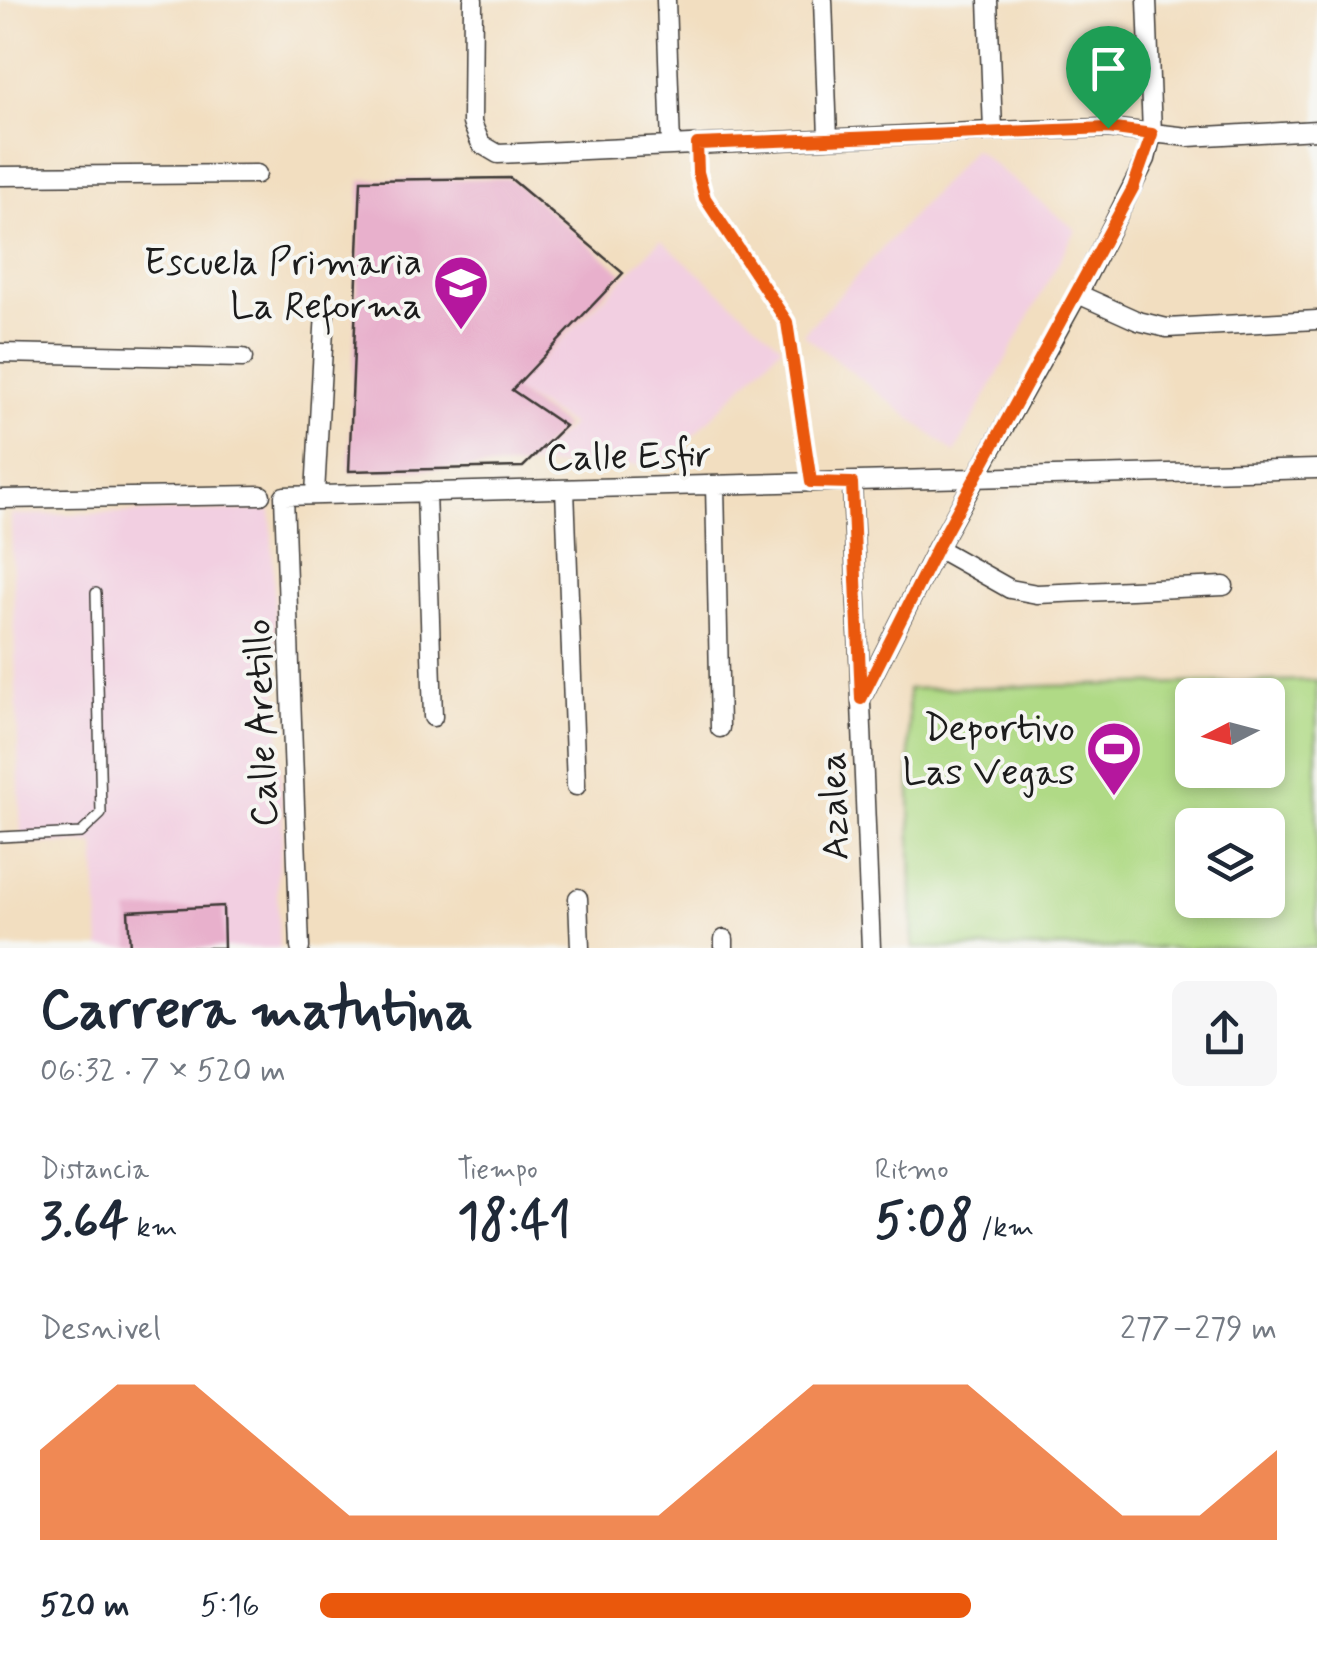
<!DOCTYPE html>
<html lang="es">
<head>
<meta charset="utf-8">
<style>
  :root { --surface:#fff; --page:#f6f6f7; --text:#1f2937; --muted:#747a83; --accent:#ea580c }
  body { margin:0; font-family:Mynerve,sans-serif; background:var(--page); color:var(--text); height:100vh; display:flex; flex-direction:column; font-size:38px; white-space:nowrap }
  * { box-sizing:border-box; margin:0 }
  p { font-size:32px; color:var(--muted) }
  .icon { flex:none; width:55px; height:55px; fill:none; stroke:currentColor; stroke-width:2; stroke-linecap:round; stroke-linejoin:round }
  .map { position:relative; height:948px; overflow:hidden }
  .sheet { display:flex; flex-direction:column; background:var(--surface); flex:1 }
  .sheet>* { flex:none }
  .needle { width:65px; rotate:264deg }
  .controls { position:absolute; left:1175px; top:678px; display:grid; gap:20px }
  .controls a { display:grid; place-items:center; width:110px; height:110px; border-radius:15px; background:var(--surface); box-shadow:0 5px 15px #0003; font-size:50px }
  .pin { position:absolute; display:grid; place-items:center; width:85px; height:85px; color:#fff; margin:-102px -42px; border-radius:50% 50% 50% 0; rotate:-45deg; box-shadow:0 0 10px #0007 }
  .pin .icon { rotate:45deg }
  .round { display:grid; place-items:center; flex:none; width:105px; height:105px; border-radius:15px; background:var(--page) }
  .head { display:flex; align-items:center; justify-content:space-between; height:170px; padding:0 40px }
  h1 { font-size:55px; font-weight:700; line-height:75px }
  .stats { display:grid; grid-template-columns:repeat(3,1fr); gap:15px; height:170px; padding:10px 40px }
  .stats div { display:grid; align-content:center }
  .stats b { font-size:50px; font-weight:700 }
  .stats small { font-size:28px; font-weight:400 }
  .stats p { font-size:28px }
  .chart { height:280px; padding:20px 40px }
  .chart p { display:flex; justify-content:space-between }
  .chart svg { width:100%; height:180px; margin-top:10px; fill:var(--accent); opacity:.7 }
  ul { padding:0 40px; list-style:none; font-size:32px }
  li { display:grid; grid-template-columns:160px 120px 1fr; align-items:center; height:75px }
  li i { height:25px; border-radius:12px; background:var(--accent) }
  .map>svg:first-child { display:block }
  .built { fill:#f2cfe1 }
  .green { fill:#b0da86; stroke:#667b51; stroke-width:2.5; fill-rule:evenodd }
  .building { fill:#e8b0cc }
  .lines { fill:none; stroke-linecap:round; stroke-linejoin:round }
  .lane-casing { stroke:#3c3935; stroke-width:12 }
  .street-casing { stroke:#3c3935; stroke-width:21 }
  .path { stroke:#3c3935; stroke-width:4; stroke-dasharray:2.5 8; stroke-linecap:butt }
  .lane { stroke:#fff; stroke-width:9 }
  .street { stroke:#fff; stroke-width:18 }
  .route-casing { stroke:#fff; stroke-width:20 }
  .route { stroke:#ea580c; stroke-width:12 }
  .labels { text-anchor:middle; stroke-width:8; stroke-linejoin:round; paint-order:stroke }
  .poi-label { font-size:38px; fill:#1c1c1c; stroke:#f6f6f2; text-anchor:end }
  .street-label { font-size:38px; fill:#1c1c1c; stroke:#f6f6f2 }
</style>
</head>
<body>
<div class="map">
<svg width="1317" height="948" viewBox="0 0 1317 948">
  <rect width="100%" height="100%" fill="#f6f6f2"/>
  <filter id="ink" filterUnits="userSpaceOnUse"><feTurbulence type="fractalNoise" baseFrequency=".01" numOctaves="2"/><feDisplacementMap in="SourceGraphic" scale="20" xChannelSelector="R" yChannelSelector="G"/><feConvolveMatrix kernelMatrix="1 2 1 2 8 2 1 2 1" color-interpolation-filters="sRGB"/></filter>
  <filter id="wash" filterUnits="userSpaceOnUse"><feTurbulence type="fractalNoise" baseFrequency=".0048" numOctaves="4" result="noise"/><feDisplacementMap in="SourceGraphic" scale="40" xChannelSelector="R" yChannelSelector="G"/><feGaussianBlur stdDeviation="2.25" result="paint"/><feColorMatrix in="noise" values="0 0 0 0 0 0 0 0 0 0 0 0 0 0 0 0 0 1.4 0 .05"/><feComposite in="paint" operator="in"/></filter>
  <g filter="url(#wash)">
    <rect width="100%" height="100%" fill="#f2dec0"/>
    <path class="built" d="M974 149 1076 230 955 453 803 334Z
      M661 240 782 346 664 465 525 466 571 425 512 390Z
      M271 510 283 835 277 879 279 948H100L95 844H21L11 515Z"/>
    <path class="green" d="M1317 680V948H913L908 689ZM1192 695H1268V770H1192ZM1192 825H1268V900H1192Z"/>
    <g id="blocks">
      <path class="building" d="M510 178 623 273 512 390 565 426 523 467 349 471 361 180Z
        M223 906 224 948H130L128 911Z"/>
    </g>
  </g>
  <g filter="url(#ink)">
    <use href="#blocks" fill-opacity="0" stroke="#3c3935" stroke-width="2.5"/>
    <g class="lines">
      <g class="lane-casing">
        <path id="lane" d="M0 837 81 833 101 814 96 593"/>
      </g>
      <g class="street-casing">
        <path id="street" d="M473 0 472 123 481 144 498 154 993 131 1108 128 1188 137 1317 130
          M666 0 671 146
          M823 0 828 138
          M988 0 993 131
          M0 176 257 174
          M1078 294 1138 321 1167 328 1317 320
          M0 353 243 358
          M852 483 871 948
          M715 485 720 728
          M565 489 576 786
          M426 491 433 717
          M315 494 325 311
          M0 499 261 495
          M937 548 1010 589 1037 594 1224 586
          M861 699 937 548 1078 294 1146 159 1152 134 1147 0
          M578 898 580 948
          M724 939V948
          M300 948 284 496 1317 469"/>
      </g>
      <path class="path" d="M698 164 705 198 713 213 787 322 808 463"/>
      <use href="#lane" class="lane"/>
      <use href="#street" class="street"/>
    </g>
  </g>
  <g class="lines" filter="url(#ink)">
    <g class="route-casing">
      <path id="route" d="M1108 128 1152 134 1133 188 937 548 861 699 852 483 811 482 787 322 705 198 698 172 697 144Z"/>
    </g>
    <use href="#route" class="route"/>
  </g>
  <defs>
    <g id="university-pin" transform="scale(2.875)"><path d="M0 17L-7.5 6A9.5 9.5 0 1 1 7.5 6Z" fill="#b5179e" stroke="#f6f6f2"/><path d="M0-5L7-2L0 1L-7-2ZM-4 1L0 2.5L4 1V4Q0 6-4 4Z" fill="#fff"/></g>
    <g id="stadium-pin" transform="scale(2.875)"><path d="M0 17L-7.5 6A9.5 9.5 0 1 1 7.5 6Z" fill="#b5179e" stroke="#f6f6f2"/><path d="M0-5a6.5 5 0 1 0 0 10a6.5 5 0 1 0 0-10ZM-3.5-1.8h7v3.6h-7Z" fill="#fff"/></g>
  </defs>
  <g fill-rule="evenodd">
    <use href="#university-pin" x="461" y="283"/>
    <use href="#stadium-pin" x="1114" y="749"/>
  </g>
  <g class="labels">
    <g class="poi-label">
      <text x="422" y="274">Escuela Primaria<tspan x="422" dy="44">La Reforma</tspan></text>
      <text x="1075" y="740">Deportivo<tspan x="1075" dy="44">Las Vegas</tspan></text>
    </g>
    <g class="street-label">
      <text transform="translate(629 455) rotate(-1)" y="13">Calle Esfir</text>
      <text transform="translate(260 723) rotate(-92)" y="13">Calle Aretillo</text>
      <text transform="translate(833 806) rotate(-92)" y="13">Azalea</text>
    </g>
  </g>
</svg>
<div class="controls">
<a><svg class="needle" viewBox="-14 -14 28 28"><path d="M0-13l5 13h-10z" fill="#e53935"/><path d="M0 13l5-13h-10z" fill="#747a83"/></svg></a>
<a><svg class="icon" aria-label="layers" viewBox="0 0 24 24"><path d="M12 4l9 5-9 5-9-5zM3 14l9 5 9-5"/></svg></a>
</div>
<div class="pin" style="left:1108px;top:128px;background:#1e9e55"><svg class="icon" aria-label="arrive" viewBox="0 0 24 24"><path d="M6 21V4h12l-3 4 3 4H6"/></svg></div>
</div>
<section class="sheet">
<div class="head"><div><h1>Carrera matutina</h1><p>06:32 · 7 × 520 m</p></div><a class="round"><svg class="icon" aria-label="share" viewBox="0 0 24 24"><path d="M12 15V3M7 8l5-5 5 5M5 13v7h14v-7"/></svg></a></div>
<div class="stats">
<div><p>Distancia</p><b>3.64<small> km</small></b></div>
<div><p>Tiempo</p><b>18:41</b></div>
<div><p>Ritmo</p><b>5:08<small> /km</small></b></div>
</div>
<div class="chart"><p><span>Desnivel</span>277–279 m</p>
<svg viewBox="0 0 160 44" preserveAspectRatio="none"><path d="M0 44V22L10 6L20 6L30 22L40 38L50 38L60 38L70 38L80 38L90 22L100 6L110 6L120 6L130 22L140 38L150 38L160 22V44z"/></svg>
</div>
<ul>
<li><b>520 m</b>5:16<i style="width:68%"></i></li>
</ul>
</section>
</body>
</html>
